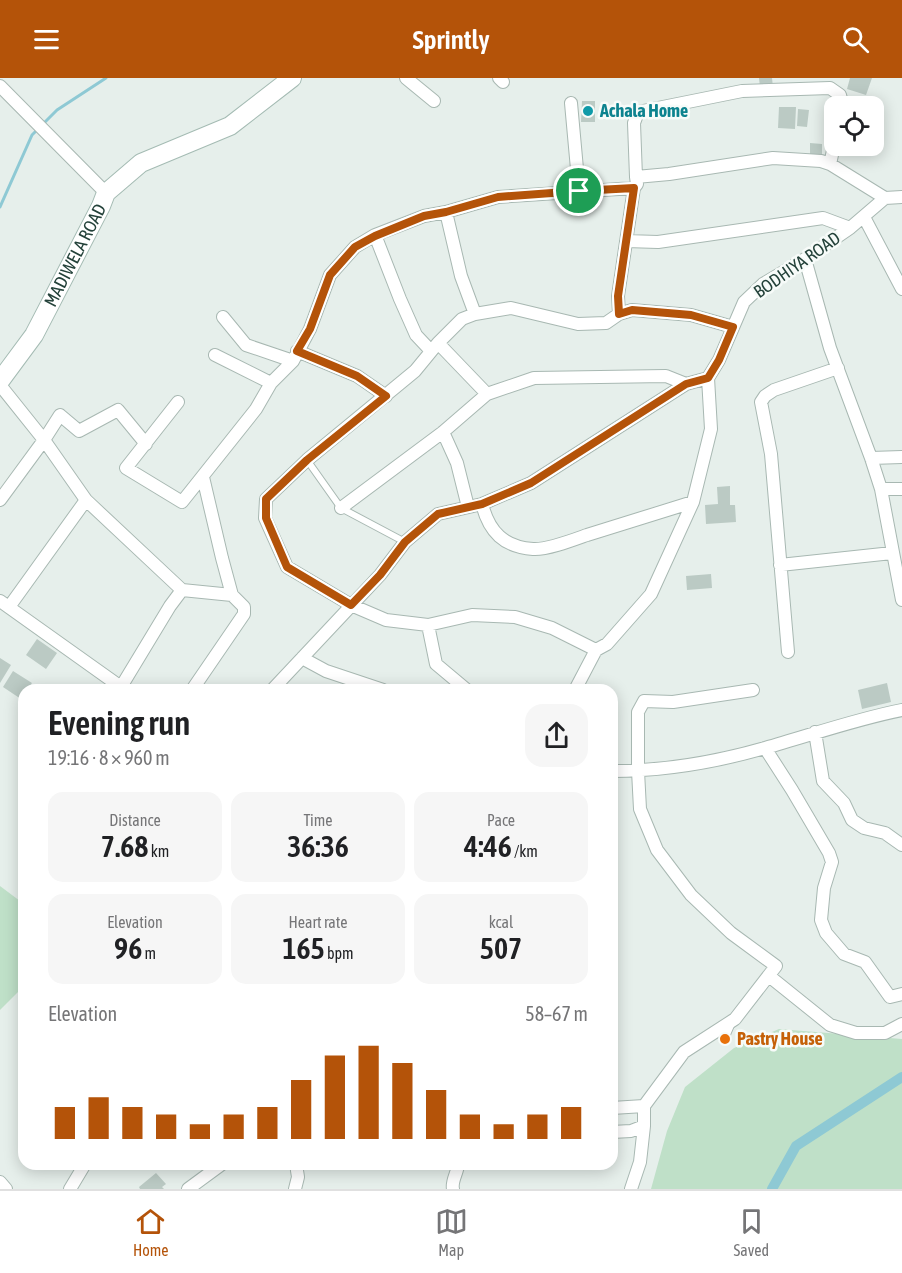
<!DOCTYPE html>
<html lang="en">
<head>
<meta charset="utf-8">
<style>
  :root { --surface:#fff; --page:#f6f6f6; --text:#202124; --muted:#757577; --line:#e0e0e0; --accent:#b45309 }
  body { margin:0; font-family:"Asap Condensed",sans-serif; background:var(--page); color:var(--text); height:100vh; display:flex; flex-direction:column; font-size:22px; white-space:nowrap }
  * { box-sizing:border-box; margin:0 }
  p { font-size:20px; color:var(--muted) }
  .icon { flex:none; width:33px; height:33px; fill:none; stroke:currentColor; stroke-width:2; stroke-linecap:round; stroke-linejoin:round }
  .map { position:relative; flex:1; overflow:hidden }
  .drawer { position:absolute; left:18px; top:606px; width:600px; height:486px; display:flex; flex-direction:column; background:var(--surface); border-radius:18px; box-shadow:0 3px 15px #0003 }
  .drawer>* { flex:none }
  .controls { position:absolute; left:824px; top:18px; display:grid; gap:12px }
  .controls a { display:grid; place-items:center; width:60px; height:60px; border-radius:12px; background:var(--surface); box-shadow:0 3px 15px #0003; font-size:30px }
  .pin { position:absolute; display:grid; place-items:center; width:51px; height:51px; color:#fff; margin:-26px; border:3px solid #fff; border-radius:50%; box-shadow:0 2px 6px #0007 }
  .round { display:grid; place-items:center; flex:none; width:63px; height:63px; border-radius:18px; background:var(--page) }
  .headline { display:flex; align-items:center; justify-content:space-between; height:102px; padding:0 30px }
  h1 { font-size:33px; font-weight:600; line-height:45px }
  .figures { display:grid; grid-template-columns:repeat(3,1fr); gap:9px; height:102px; padding:6px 30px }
  .figures div { display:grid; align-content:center; border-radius:15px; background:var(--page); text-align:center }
  .figures b { font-size:30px; font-weight:600 }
  .figures small { font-size:16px; font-weight:400 }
  .figures p { font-size:16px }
  .chart { height:168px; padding:12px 30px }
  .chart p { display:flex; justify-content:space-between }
  .chart svg { width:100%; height:108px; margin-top:6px; stroke:var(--accent); stroke-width:6 }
  header { display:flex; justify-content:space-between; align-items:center; height:78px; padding:0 30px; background:var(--accent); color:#fff; font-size:27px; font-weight:600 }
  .tab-bar { display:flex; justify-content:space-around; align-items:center; height:84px; border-top:2px solid var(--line); background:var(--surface); font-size:16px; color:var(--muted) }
  .tab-bar a { display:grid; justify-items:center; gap:3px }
  .tab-bar .active { color:var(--accent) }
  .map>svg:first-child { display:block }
  .green { fill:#bfe0c8 }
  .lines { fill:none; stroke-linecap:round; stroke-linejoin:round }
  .stream { stroke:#8ec9d4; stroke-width:3 }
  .canal { stroke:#8ec9d4; stroke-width:10 }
  .building { fill:#bbcac4 }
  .lane-casing { stroke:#a8b8b2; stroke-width:8 }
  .street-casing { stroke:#a8b8b2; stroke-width:14 }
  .secondary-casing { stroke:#a4bbb3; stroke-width:20 }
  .lane { stroke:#fff; stroke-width:6 }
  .street { stroke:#fff; stroke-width:12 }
  .secondary { stroke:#fff; stroke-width:18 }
  .route-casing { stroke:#fff; stroke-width:12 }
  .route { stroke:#b45309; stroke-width:8 }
  .culture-dot { fill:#0f9aa8; stroke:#f7fbf9; stroke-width:2 }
  .food-dot { fill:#e8710a; stroke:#f7fbf9; stroke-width:2 }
  .labels { text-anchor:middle; stroke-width:5; stroke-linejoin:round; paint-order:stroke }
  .culture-label { font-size:18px; font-weight:bold; fill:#0d838f; stroke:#f7fbf9; text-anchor:start }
  .street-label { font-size:18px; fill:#24423a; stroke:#f7fbf9 }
  .food-label { font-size:18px; font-weight:bold; fill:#c56008; stroke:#f7fbf9; text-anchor:start }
</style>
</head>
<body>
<header><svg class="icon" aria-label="menu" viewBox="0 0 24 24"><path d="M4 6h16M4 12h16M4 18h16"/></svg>Sprintly<svg class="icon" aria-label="search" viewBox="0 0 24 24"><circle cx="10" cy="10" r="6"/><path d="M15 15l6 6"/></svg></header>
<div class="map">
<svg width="902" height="1111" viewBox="0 0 902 1111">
  <rect width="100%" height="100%" fill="#e6efeb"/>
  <path class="green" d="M0 808 24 826V908L0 932Z
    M779 951 902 961V1111H651L667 1053 685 1009 734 970Z"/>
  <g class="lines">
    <path class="stream" d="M42 47 57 32 106 0
      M0 129 32 57 38 51"/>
    <path class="canal" d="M772 1111 796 1068 902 999"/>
  </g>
  <path class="building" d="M759 0H772L773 9H760Z
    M850 0H872L866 17 847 11Z
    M582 23H595V44H581Z
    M779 29H796L795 51 778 50Z
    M798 31 809 32 807 49 797 48Z
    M810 65 822 66V80H810Z
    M730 408V427H735L736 444 706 446 705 427 718 426 717 409Z
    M711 496 712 510 687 512 686 498Z
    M37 561 57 575 46 591 26 577Z
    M0 580 11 587 0 605Z
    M13 593 32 605 27 612H24V617L21 621 3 609Z
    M887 605 891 624 862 631 858 612Z
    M156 1095 166 1106 162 1109 164 1111H140L139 1109Z"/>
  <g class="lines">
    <g class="lane-casing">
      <path id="lane" d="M307 382 341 430 405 464
        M725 961 732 945"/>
    </g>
    <g class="street-casing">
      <path id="street" d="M406 0 434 23
        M499 0 503 4
        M0 8 106 115
        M571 25 579 113
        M830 86 834 68
        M636 99 634 45 638 34 742 13 830 10 840 17 843 28
        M446 134 461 198 475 236
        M864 139 902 211
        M375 157 400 221 416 257 431 273
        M626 163 658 164 823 140 850 150
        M805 181 830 270 871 380 881 411 902 522
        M619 236 618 218 634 110
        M223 239 246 267 293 283
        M438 265 487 316
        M297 273 357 298 386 318
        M215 277 271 305
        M0 307 44 362 86 422 182 512 232 517 244 529V536L192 612
        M178 324 126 390 182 424 256 331 271 305 293 283 310 251 330 197 355 169 375 157 424 138 446 134 498 119 634 110 637 106 636 99 669 96 773 80 821 83 830 86 885 120
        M443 354 457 385 468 429
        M871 380 902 379
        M203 399 222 480 232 517
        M881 411H902
        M0 422 44 362 60 337 79 353 118 332 146 366
        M482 426C489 454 504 469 533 471 547 472 573 462 587 457 622 446 658 435 693 424
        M341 430 443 354 487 316 534 300 666 298 686 306
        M780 487 892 475
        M0 523 125 612
        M9 529 86 422
        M428 547 436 586 467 612
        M596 572 552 550 515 539 472 537 428 547 386 542 351 527 287 489 265 440 266 421 307 382 415 293 438 265 462 241 475 236 511 230 578 246 606 245 619 236 632 232 691 237 733 249
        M788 574 771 376 761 324 765 318 774 312 838 290
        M302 580 326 593 383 612
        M121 609 170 528 182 512
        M272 612 380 497 405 464 438 436 482 426 531 405 686 306 708 300 719 282 744 224 763 206 805 181 850 150 885 120 902 119
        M575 612 596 572 607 566 651 516 693 424 711 351 708 300
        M815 654 823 703 844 725 852 742 864 750 885 755 902 767
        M765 670 792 712 829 775 832 784 824 810 821 842 826 855 844 876 865 884 890 919 902 916
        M612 693C664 693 716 684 765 670 811 657 856 641 902 632
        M769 898 830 947 856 955H885L902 946
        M612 1030 644 1028 684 974 735 941 776 888 731 855 691 817 657 772 640 731 638 693V634L644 623 673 624 753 612
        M612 1054 631 1053 644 1048
        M0 1104 6 1111
        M70 1111 85 1086
        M188 1111 222 1086
        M295 1111 298 1099 296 1086
        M453 1111C451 1103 458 1094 458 1086
        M631 1111 640 1084 644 1048V1028"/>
    </g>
    <g class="secondary-casing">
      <g id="secondary">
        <path id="s1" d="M0 303 34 257 101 128 106 115 141 85 230 48 292 0"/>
      </g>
    </g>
    <use href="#lane" class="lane"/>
    <use href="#street" class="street"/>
    <use href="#secondary" class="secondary"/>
  </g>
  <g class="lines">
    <g class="route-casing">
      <path id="route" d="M634 110 618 218 619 236 632 232 691 237 733 249 719 282 708 300 686 306 531 405 482 426 438 436 405 464 380 497 351 527 287 489 266 440V421L307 382 386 318 357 298 297 273 310 251 330 197 355 169 375 158 424 138 446 134 498 119 579 113Z"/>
    </g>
    <use href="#route" class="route"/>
  </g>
  <circle class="culture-dot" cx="588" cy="33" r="6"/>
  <circle class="food-dot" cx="725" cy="961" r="6"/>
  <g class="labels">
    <g class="culture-label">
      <text x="600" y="39">Achala Home</text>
    </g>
    <g class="street-label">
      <text dy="6" stroke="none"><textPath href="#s1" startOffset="147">MADIWELA ROAD</textPath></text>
      <text transform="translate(797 187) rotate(-35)" y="6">BODHIYA ROAD</text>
    </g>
    <g class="food-label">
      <text x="737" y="967">Pastry House</text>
    </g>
  </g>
</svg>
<div class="controls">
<a><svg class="icon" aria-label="locate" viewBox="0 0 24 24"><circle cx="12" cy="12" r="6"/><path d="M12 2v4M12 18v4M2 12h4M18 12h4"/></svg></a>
</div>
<div class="pin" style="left:579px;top:113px;background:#1e9e55"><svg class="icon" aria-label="arrive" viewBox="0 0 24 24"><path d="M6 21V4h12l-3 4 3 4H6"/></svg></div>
<section class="drawer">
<div class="headline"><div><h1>Evening run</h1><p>19:16 · 8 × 960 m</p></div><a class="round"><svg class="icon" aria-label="share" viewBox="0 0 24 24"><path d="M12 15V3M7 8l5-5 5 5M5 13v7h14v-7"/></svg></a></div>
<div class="figures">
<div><p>Distance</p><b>7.68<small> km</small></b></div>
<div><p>Time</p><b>36:36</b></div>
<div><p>Pace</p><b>4:46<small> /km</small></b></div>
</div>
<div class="figures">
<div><p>Elevation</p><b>96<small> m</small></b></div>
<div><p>Heart rate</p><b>165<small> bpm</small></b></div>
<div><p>kcal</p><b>507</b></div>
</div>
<div class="chart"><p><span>Elevation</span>58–67 m</p>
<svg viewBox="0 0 160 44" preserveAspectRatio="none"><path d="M5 44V31M15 44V27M25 44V31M35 44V34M45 44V38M55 44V34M65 44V31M75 44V20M85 44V10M95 44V6M105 44V13M115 44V24M125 44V34M135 44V38M145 44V34M155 44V31"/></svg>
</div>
</section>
</div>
<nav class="tab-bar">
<a class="active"><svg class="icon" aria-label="home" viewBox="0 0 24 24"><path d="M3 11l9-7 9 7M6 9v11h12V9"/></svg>Home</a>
<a><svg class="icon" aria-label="map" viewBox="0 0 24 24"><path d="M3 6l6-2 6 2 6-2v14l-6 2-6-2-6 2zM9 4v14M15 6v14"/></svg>Map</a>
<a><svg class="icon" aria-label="saved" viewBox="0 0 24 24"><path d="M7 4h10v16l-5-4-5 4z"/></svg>Saved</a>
</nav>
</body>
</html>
